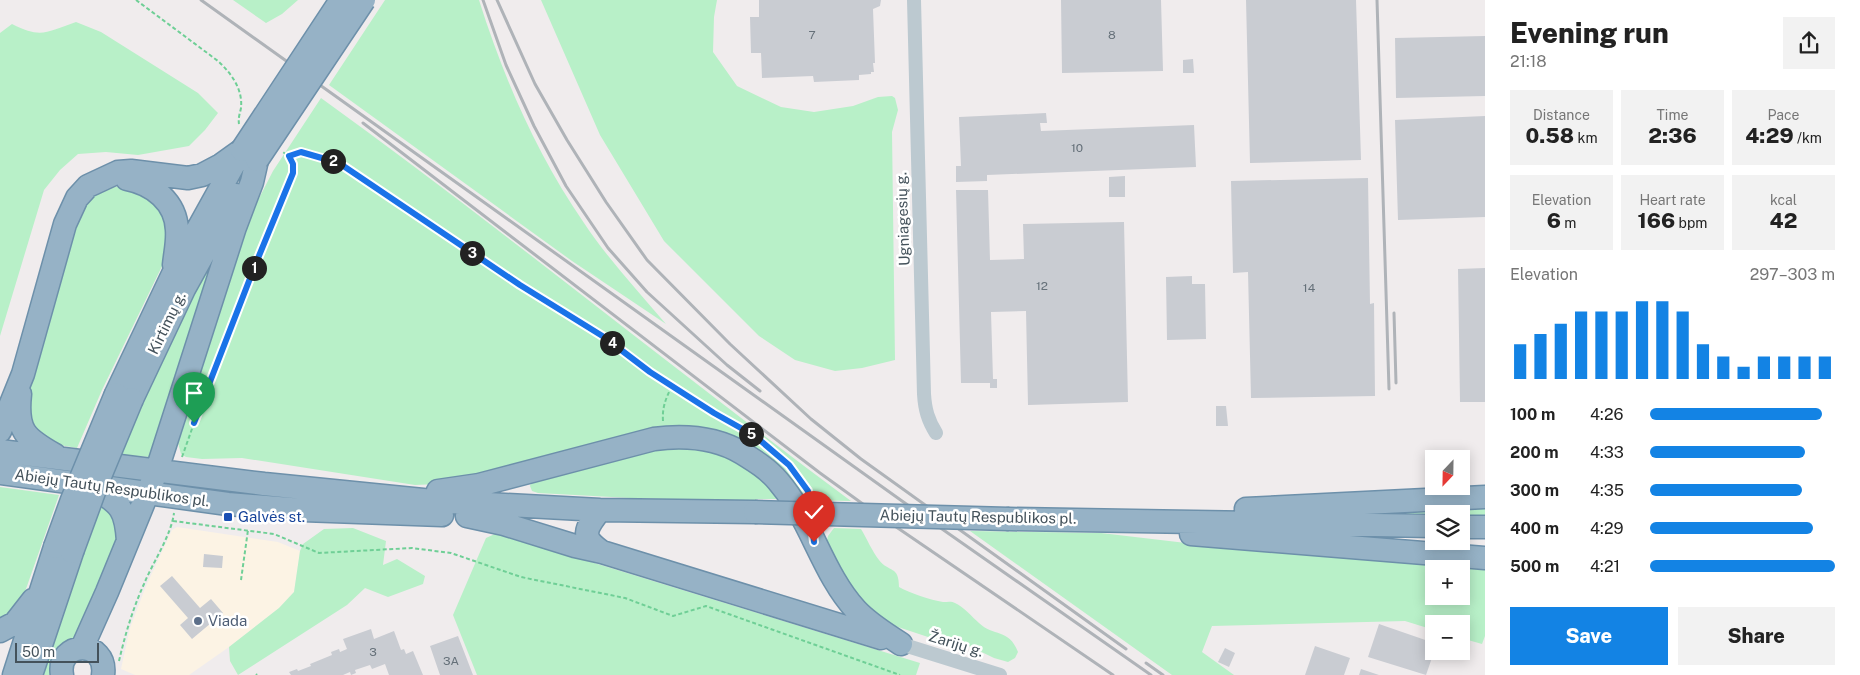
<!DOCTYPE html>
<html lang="en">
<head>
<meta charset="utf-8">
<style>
  :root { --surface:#fff; --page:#f2f2f2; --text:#222; --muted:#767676; --accent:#1383e4 }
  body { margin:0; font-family:"Public Sans",sans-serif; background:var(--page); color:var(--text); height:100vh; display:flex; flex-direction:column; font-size:19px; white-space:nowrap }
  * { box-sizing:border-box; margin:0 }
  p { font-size:16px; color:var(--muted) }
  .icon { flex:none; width:28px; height:28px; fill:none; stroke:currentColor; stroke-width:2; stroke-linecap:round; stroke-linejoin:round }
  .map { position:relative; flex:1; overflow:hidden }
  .side { display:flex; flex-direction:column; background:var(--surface); width:375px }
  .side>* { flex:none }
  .needle { width:32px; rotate:202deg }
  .buttons { position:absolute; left:1425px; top:450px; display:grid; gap:10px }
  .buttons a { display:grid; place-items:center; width:45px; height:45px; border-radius:0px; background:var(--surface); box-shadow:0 2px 12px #0003; font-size:25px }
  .scale { position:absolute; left:15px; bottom:12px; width:84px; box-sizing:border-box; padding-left:5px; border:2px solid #44525b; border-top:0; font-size:14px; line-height:18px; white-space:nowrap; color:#44525b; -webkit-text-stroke:4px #fff; paint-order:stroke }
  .pin { position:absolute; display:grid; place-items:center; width:42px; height:42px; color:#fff; margin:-51px -21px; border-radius:50% 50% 50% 0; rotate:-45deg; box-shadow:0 0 5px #0007 }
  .pin .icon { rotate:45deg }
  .km { position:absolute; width:25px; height:25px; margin:-12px; border-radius:50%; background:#222; color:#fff; font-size:14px; line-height:25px; text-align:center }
  .round { display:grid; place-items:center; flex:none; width:52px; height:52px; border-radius:0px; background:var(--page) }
  .headline { display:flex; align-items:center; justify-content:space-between; height:85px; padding:0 25px }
  h1 { font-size:28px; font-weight:800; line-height:38px }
  .figures { display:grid; grid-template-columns:repeat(3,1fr); gap:8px; height:85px; padding:5px 25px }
  .figures div { display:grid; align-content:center; border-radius:0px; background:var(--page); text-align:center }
  .figures b { font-size:21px; font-weight:800 }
  .figures small { font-size:14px; font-weight:400 }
  .figures p { font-size:14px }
  .chart { height:140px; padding:10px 25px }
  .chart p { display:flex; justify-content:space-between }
  .chart svg { width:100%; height:90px; margin-top:5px; stroke:var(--accent); stroke-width:6 }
  .primary-button { display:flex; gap:10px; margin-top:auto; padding:10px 25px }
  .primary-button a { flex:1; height:58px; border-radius:0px; background:var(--accent); color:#fff; font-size:20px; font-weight:800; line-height:58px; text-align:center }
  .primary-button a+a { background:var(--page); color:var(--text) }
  ul { padding:0 25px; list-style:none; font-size:16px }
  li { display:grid; grid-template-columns:80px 60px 1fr; align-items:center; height:38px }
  li i { height:12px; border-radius:6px; background:var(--accent) }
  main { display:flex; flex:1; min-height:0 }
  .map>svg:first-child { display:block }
  .commercial { fill:#fcf3e4 }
  .green { fill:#b8f0c8; fill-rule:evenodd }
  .building { fill:#c9ccd2 }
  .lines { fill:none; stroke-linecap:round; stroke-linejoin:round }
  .trunk-casing { stroke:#6d90aa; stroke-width:25 }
  .path { stroke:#6fcf96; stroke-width:2; stroke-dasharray:4 2.5; stroke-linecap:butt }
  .minor { stroke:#bcc9d0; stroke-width:14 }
  .trunk { stroke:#96b2c6; stroke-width:22 }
  .rail { stroke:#afb3b8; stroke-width:3 }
  .trunk-bridge-casing { stroke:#6d90aa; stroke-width:25; stroke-linecap:butt }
  .trunk-bridge { stroke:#96b2c6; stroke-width:22 }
  .route-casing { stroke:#fff; stroke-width:10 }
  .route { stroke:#1a73e8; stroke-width:6 }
  .transit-dot { fill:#1a4fb4; stroke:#fff; stroke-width:2 }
  .service-dot { fill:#5c6f8a; stroke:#fff; stroke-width:2 }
  .labels { text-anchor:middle; stroke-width:5; stroke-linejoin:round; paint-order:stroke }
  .number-label { font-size:12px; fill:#657079 }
  .street-label { font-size:15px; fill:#44525b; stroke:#fff }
  .transit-label { font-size:15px; fill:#164399; stroke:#fff; text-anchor:start }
  .service-label { font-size:15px; fill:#4e5e75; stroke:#fff; text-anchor:start }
</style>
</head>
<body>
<main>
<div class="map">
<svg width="1485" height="675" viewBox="0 0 1485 675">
  <rect width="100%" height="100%" fill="#f0eced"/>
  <path class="commercial" d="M177 527 278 542 300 551 294 592 279 608 229 647 189 675H135L121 669 130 628 146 586 172 530Z"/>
  <path class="green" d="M233 0H298L282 14 266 23Z
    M385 0H479C504 79 537 155 584 223 608 259 638 291 666 324L572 261 329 85Z
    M541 0H717L714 17 713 52 737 86 781 107 814 112 853 106 878 97 892 96 895 98 898 110 892 132 895 360 862 368 835 371 795 360 759 336 664 241 600 135Z
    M76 22 101 32 198 93 218 113 205 130 189 146 138 155 106 152 78 154 60 170 44 190 0 336V33L12 24C42 39 46 32 76 22Z
    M321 98C501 228 673 369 851 501L803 500 730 438 439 484 415 485 242 458 202 459 186 457 181 454 178 443 252 212 273 171Z
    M115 187H122L149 194 169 222 165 260 102 390 77 448 48 443 33 434 27 399 76 221C86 201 93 192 115 187Z
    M226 235 150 457 120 455C151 379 186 307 226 235Z
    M651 446C668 447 685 446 702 448 726 451 770 475 777 499H756L755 502 630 498 538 493 532 491 530 486 532 480Z
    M0 487 59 495 20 606 0 626Z
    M100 503 122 524 84 630 57 675H42Z
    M1485 504V516H1461V514H1434V515L1348 513Z
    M353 528 386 541 383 565 397 559 425 576 423 584 388 597 365 588 347 605 238 675 230 661 229 647 279 608 294 592 300 551 303 544 324 529Z
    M834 528 861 529C867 539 872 551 879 560 889 573 899 565 899 587 909 593 931 600 943 602 947 602 952 601 955 603 964 607 972 617 979 623 993 637 1009 628 1018 652L1015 658 1008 662 994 658 967 645 949 644 886 623 868 611 825 547 828 536Z
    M970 531 1101 533 1220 547 1485 565V636L1482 644 1461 638V624H1434V630L1405 621 1212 626 1202 652 1234 675H1172ZM1434 569H1461V596H1434Z
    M497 533 920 663 916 675H477L453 615 486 538Z"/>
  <path class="building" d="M759 0H881L880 6 873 9 875 63H873L874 72H871V74L859 75V80L814 82 813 76 762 78 761 53H751L750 17H759Z
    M1061 0H1161L1163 71 1062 73Z
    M1246 0H1356L1361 160 1250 163Z
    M1485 36V96L1396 98 1395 38Z
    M1193 59 1194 73H1183V60Z
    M1046 113 1047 123H1040L1041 131 1194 125 1196 167 987 175V181L956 182V166H961L959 117Z
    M1485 116V217L1398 220 1395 120Z
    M1125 176V197H1109V177Z
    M1368 178 1370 304 1374 303 1375 396 1251 398 1248 272 1233 273 1231 181Z
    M956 190H988L990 260 1024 259 1023 224 1124 222 1128 402 1028 405 1026 311 991 312 993 379H997V388H990V383H961Z
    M1485 268V402H1460L1458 269Z
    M1192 276V284H1205L1206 339 1167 340 1166 277Z
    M1216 406H1226L1228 426H1216Z
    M204 554 223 556 222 568 203 567Z
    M172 576 200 608 211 599 223 613 192 639 180 625 188 618 160 586Z
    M1379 624 1434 643V652L1426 675 1368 657Z
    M371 629 374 639 394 631 401 650 404 649 406 654 413 651 423 675H389L385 664 372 669 370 665 355 670 356 673 351 675 350 672 343 675H291L289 672 297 669 298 671 311 666 310 664 332 655 331 652 339 649 340 652 347 649 343 639Z
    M458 636 473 675H440L430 646Z
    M1315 646 1350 658 1344 675H1305Z
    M1225 648 1235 653 1229 667 1218 662Z
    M1361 669 1379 675H1359Z"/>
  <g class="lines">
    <g class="trunk-casing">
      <path id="trunk" d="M127 179C153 184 176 202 177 230 178 242 175 254 174 265
        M20 394C16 431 25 438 55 455
        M116 394 173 274 239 155
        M132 399 184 289 236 195
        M0 431 23 374 65 224 77 198 88 186 118 172 131 171 188 178 202 175 221 165 242 150
        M0 451 264 484 433 501 600 510 755 512
        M0 473 228 504 303 510 442 515
        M94 488C121 504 126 510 128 541
        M438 491 479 485 654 439C685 435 715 437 742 453 755 461 768 469 778 481 811 519 822 573 856 610 869 624 886 634 901 644
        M1246 509 1485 497
        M600 510C585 529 580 537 602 552
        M467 516 504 524 575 546 602 552 881 638
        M1009 519 1434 526
        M1461 527H1485
        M1191 534 1485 558
        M0 631 15 623 33 600
        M82 648 107 592 157 470 235 227 252 182 257 160
        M14 675 55 547
        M31 675 72 552
        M62 675C56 640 108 639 103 675"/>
    </g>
    <path class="path" d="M136 0 218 61C231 73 243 89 241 108 240 113 238 118 239 124
      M289 156 301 152 339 163 519 285 604 337 649 372 714 413 755 436 789 465 808 493
      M663 421C662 407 666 398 672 386
      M182 457 199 409 293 173C293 163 291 158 283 152
      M173 521 274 534 319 553 412 548 451 553 521 577 625 598 673 616 706 606 900 675
      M241 580 248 530
      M119 661C125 635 133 608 144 584 153 562 171 536 174 513
      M256 674 257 675"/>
    <path class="minor" d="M914 0 924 394C925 410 928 420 936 433
      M901 644 1000 675"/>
    <use href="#trunk" class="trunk"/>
    <path class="rail" d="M201 0 902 501 1151 675
      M483 0 506 65 534 126 566 186 608 248 647 292 727 365 760 391
      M497 0 535 84 567 140 606 202 647 260 730 344 811 419 861 459 1126 649
      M1377 0 1389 389
      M363 123 820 473 867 507 1113 675
      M1394 313 1396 383
      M1146 663 1163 675"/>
    <g class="trunk-bridge-casing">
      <path id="trunk-bridge" d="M242 150 341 0
        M257 160 364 0
        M755 512 1009 519
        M55 547 72 500 116 394
        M72 552 98 481 132 399"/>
    </g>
    <use href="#trunk-bridge" class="trunk-bridge"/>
  </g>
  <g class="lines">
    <g class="route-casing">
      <path id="route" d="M194 423 254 268 293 173V164L289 156 301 152 339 163 520 285 604 337 650 372 714 413 755 436 789 465 808 491 814 542"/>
    </g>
    <use href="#route" class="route"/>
  </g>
  <rect class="transit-dot" x="223" y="512" width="10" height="10" rx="2.5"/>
  <circle class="service-dot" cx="198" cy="621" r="5"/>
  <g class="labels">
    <g class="number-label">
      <text x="812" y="39">7</text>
      <text x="1112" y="39">8</text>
      <text x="1077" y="152">10</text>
      <text x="1042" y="290">12</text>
      <text x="1309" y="292">14</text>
      <text x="373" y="656">3</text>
      <text x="451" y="665">3A</text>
    </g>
    <g class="street-label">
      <text transform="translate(903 219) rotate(-92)" y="5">Ugniagesių g.</text>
      <text transform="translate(167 323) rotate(-64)" y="5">Kirtimų g.</text>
      <text transform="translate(112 488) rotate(8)" y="5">Abiejų Tautų Respublikos pl.</text>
      <text transform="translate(978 517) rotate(1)" y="5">Abiejų Tautų Respublikos pl.</text>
      <text transform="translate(956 644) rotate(17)" y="5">Žarijų g.</text>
    </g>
    <g class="transit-label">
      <text x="238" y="522">Galvės st.</text>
    </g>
    <g class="service-label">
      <text x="208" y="626">Viada</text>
    </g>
  </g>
</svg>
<div class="buttons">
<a><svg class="needle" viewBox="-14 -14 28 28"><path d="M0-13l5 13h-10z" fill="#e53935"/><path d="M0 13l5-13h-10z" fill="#767676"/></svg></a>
<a><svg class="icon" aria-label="layers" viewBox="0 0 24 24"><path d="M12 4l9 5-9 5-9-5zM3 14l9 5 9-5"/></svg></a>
<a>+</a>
<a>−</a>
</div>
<div class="scale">50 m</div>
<div class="pin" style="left:194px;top:423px;background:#1e9e55"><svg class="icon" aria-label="arrive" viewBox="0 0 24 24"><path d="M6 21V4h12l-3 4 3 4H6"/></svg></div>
<div class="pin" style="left:814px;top:542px;background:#d93025"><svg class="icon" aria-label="check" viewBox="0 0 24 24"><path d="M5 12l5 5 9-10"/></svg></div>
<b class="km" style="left:254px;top:268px">1</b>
<b class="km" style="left:333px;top:161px">2</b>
<b class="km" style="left:472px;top:253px">3</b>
<b class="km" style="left:612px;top:343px">4</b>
<b class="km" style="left:751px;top:434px">5</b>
</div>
<section class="side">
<div class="headline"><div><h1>Evening run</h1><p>21:18</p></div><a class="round"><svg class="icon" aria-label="share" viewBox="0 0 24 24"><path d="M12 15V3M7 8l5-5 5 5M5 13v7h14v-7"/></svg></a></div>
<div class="figures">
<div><p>Distance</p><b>0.58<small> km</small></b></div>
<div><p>Time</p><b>2:36</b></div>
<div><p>Pace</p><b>4:29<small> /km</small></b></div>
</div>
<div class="figures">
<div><p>Elevation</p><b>6<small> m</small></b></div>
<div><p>Heart rate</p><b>166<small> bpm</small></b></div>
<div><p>kcal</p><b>42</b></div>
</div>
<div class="chart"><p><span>Elevation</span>297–303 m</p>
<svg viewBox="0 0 160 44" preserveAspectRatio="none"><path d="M5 44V27M15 44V22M25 44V17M35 44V11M45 44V11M55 44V11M65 44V6M75 44V6M85 44V11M95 44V27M105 44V33M115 44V38M125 44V33M135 44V33M145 44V33M155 44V33"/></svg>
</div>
<ul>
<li><b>100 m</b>4:26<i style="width:93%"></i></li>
<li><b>200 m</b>4:33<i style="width:84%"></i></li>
<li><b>300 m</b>4:35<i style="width:82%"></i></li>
<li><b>400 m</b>4:29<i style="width:88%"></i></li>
<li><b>500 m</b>4:21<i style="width:100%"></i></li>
</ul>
<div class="primary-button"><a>Save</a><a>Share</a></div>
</section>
</main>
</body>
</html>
